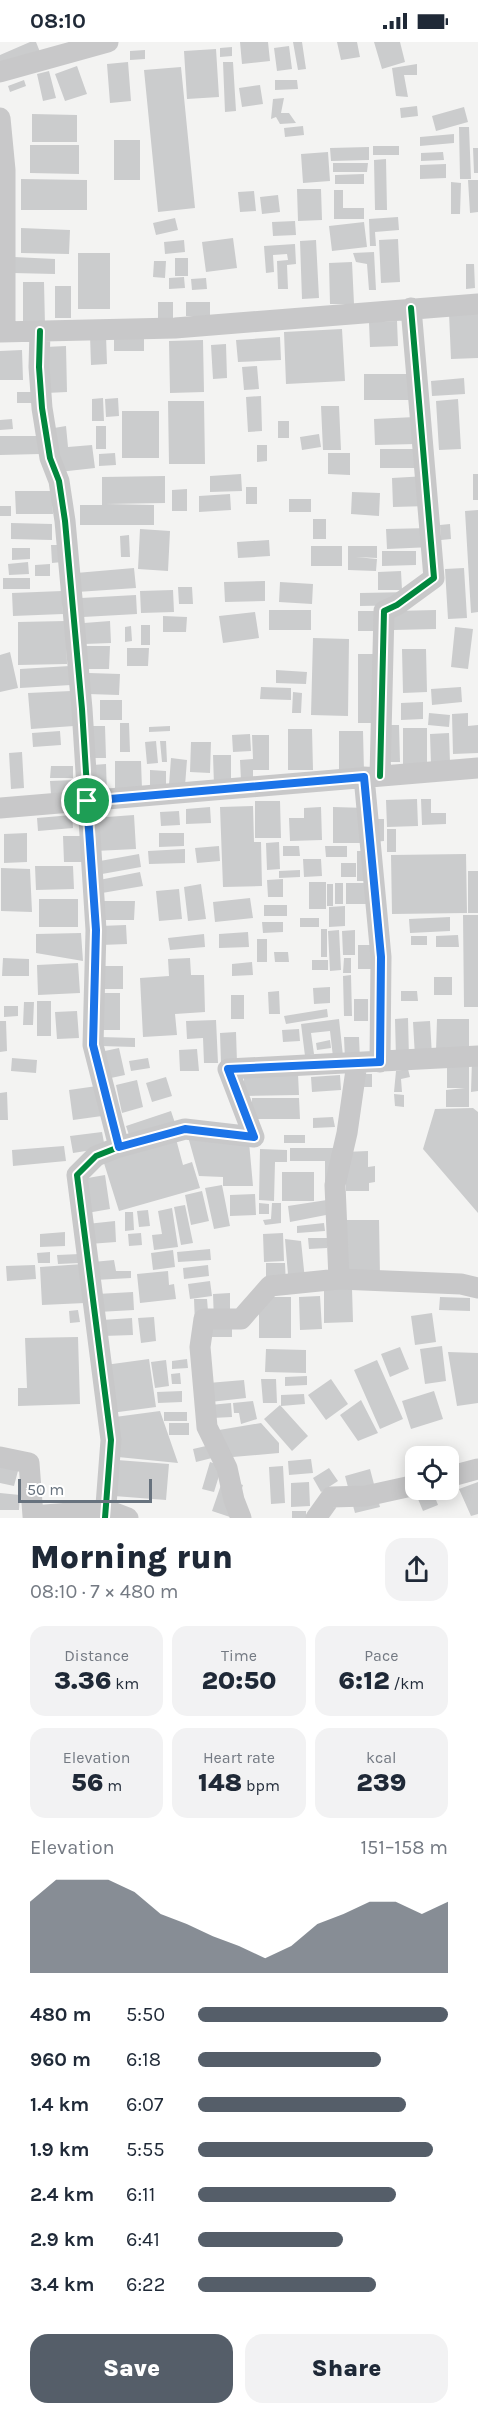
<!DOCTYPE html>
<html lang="en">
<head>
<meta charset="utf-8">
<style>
  :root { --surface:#fff; --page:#f2f2f3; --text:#1f2937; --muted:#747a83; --accent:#555e69 }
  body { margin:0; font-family:Karla,sans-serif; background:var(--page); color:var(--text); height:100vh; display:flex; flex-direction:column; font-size:22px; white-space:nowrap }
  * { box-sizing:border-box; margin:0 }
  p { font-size:20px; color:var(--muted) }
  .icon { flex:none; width:33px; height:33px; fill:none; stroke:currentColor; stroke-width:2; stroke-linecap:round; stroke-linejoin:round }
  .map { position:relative; height:1476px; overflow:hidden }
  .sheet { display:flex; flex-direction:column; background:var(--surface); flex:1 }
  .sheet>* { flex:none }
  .fabs { position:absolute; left:405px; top:1404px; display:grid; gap:12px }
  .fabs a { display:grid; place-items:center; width:54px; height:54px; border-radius:12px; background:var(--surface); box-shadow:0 3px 15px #0003; font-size:30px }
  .scale { position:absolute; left:18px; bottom:15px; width:134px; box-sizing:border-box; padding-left:6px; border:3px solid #67727e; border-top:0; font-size:16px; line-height:21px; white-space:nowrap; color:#67727e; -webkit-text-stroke:4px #fff; paint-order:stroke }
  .pin { position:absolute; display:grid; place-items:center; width:51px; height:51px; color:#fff; margin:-26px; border:3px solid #fff; border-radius:50%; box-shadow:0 2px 6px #0007 }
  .round { display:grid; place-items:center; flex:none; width:63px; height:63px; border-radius:18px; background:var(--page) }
  .headline { display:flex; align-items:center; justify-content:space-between; height:102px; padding:0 30px }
  h1 { font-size:33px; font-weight:800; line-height:45px }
  .metrics { display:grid; grid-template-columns:repeat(3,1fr); gap:9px; height:102px; padding:6px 30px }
  .metrics div { display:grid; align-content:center; border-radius:15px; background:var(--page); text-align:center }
  .metrics b { font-size:26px; font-weight:800 }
  .metrics small { font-size:16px; font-weight:400 }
  .metrics p { font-size:16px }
  .chart { height:168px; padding:12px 30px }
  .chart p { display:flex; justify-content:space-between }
  .chart svg { width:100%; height:108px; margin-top:6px; fill:var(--accent); opacity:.7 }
  .button { display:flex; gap:12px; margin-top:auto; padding:12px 30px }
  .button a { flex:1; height:69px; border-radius:18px; background:var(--accent); color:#fff; font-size:24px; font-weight:800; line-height:69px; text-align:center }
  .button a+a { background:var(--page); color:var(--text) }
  ul { padding:0 30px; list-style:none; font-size:20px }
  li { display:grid; grid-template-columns:96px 72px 1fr; align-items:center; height:45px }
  li i { height:15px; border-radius:8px; background:var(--accent) }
  .status { display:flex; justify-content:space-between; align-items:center; height:42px; padding:0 30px; background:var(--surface); direction:ltr }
  .status svg { height:16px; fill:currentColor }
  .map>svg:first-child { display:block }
  .building { fill:#cbcccd }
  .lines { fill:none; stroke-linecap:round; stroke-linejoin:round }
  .minor { stroke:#c8c8c9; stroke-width:21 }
  .cycleway-casing { stroke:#fff; stroke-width:10 }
  .cycleway { stroke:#00873e; stroke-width:6 }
  .route-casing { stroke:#fff; stroke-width:12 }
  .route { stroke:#1a73e8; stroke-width:8 }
</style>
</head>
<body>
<div class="status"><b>08:10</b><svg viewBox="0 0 49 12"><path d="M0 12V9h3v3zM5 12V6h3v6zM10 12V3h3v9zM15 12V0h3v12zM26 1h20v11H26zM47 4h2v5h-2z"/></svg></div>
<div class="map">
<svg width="478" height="1476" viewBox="0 0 478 1476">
  <rect width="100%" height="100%" fill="#f3f3f2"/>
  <path class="building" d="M30 0H36L40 10 0 24V13Z
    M240 0H268L270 19 242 22Z
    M293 0H302L306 27 298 28Z
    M337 0H357L360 15 341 18Z
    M374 0H400L405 20 382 27Z
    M289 4 292 27 277 29 274 6Z
    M232 5V14L220 15V6Z
    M216 7 219 55 187 57 184 9Z
    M145 8V17L130 18V9Z
    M128 20 131 59 110 61 107 22Z
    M223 20H233L236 69 225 70Z
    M417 22V33H404L408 55 396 54 392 26Z
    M77 24 87 52 65 59 55 32Z
    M181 25 195 166 158 170 144 28Z
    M49 29 56 56 43 59 37 32Z
    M24 38 26 44 10 50 8 44Z
    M275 38H297L298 47 275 48Z
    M260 43 263 62 242 65 239 46Z
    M284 56 281 71H289L296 81 280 82 276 75 271 77 273 57Z
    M417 64 418 74 401 76 400 66Z
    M464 65 468 80 436 89 432 74Z
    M32 72 77 73V100H32Z
    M303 84 304 93 285 95 284 86Z
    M459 85H469L471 137H460Z
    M454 92V101L420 104V95Z
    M114 98H140V138H114Z
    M30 103H79V132L30 131Z
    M373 104H399V113H373Z
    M369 105V118L331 119 330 106Z
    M473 106H478V131H474Z
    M328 110 330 139 303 141 301 112Z
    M443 110 444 118 421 119V111Z
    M386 117 387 168H375L374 118Z
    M333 121H368L367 130H333Z
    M446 122V136L420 137V123Z
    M364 132V142H335V133Z
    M21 137 87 138V168H21Z
    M468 138H478V170L470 171Z
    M451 140 461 141 460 172H451Z
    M297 147H321L322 178 298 179Z
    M334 148H343V166H364V177H334Z
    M254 149 256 169 240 170 238 150Z
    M278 153 280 170 262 172 260 155Z
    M398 175 399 188 375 190 376 204H370L369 177Z
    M175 176 178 188 156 193 153 181Z
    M295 179 296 193 273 194 272 180Z
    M364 180 367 205 332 209 329 184Z
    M21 186 70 188 69 212 21 211Z
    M233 196 237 226 206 230 202 200Z
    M398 197 400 240 381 241 379 198Z
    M184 198 185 210 165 212 164 200Z
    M316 198 319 256 302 257 300 199Z
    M295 202 296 222 287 223 288 247H278L277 219 288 218 287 212 273 213 274 230 266 231 264 204Z
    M374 210 376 248H369L367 222 356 220 353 211Z
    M78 211H110V267H78Z
    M14 215 55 217V232L13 231Z
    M175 216H188V234H175Z
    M154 219H166L165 236 153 235Z
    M352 220 354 262H330L329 221Z
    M466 222H474L475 246 466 247Z
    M184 235 185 246 169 247V236Z
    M206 236 207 247 192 248 191 237Z
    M23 240H44L45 284H23Z
    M55 244H71V276H55Z
    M158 260H173V277H158Z
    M186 260H210V274H186Z
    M478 269V316L451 317 449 271Z
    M397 279 398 304 370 305 369 280Z
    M342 287 345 339 286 342 284 290Z
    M90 293H106L107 322 91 323Z
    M114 293H144V309H114Z
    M280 295 281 318 238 320 236 298Z
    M203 298 204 350 170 351 169 299Z
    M226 302 227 336 213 337 211 303Z
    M66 304 67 350 46 351 45 305Z
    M22 308 23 338H0V309Z
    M257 324 259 347 244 348 242 325Z
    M364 332H410V358H364Z
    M464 336 465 352 432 354 431 339Z
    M17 350H37V361H17Z
    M261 354 262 389 248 390 246 355Z
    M103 356 104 379H92V357Z
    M118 356 119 374 106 375 105 357Z
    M458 357 461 407 439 408 436 359Z
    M168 359H204L205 422H169Z
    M321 364H339L341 408H323Z
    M122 369H159V416H122Z
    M415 375 416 402 375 403 374 377Z
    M12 377 13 387 0 388V378Z
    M278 379H289V396H278Z
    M66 384 68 405 92 403 95 426 59 430 54 386Z
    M96 384H106V407H96Z
    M319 392 321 405 302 408 300 395Z
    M0 394H40V412L0 413Z
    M257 403H267V419L257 420Z
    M380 407H415V426H380Z
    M115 411 116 423 99 424V412Z
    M328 411H350V433L328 432Z
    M241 432 242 449 210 450V434Z
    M473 432H478V458H473Z
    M165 434V461L106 462 154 463V483H80V463H102V435Z
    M427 434 428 464 393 465 392 436Z
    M246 445H257V462H246Z
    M187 447V469H172V448Z
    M15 449H52L53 472H16Z
    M352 450 380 451 379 474 351 472Z
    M230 452 231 468 199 470V454Z
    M289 457H311V470H289Z
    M0 464H11V474H0Z
    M478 468V570L471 571 465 469Z
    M313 477H326V497H313Z
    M11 481 52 482V498L11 497Z
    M450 482 451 497 441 498 440 483Z
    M431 486 432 505 387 507 386 487Z
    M140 487 170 489 168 529 138 527Z
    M129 493 130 515H121L120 494Z
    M269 498 270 514 238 516 237 500Z
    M51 503H61L62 520 52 521Z
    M311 504H342V524H311Z
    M348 504H377V516L356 515 377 517 376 529 348 528Z
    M12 506H30V517L12 518Z
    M382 509H416V523L382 524Z
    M28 520 29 532 9 533 8 522Z
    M50 522V534H35V523Z
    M134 526 136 546 77 550 76 531Z
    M464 526 467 576 448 577 445 527Z
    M401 529 402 548H378V530Z
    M3 536H30V547H3Z
    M265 539V559L225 560 224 540Z
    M280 540 313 542 312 562 279 560Z
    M178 545H192L193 562H179Z
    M173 548 174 570 141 571 140 549Z
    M62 549 63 572 13 574 12 551Z
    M411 550V563L360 564V551Z
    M136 553 137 572 83 575 81 556Z
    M269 568H311V588H269Z
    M436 568V587L393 588V569Z
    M358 569H382V589H358Z
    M255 570 259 596 223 601 219 574Z
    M163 574 187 575 186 590H163Z
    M66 579 67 622 18 623V580Z
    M110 579 111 601 84 602V581Z
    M141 583H150V603H141Z
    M131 584 132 599 125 600V585Z
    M455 585 473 587 468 627 451 625Z
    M313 596 349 597 348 674 311 673Z
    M84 604H110L109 627H84Z
    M127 606H149L148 624H127Z
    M402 607H426L427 650 403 651Z
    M10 610 18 646 0 650V613Z
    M358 612H377L376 681H358Z
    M70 624 71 643 20 646V627Z
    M276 628 307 630 306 642 276 641Z
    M89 631 120 632 119 653 88 652Z
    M261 645 291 646V658L260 657Z
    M461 645 462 660 432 663 431 647Z
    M71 649 74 684 31 687 28 651Z
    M293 650 302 651 301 671H292Z
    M100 658H122V678H100Z
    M423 660V677L401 678V661Z
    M429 671 450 673 449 685 428 683Z
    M468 671V684L478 683V711L453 712 452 672Z
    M120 681H129L130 710H120Z
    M374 683H399L400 720H375Z
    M90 684H105L106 716H92Z
    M170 684V689L149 690V685Z
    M403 686H427V726L403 727Z
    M288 687H312L313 728H288Z
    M60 689 61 703 33 705 32 691Z
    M339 689H363L364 730H339Z
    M449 691 450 721 431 722 430 692Z
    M250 692 251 709 233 710 232 693Z
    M252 693H269V728H253V738L241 739 240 718 253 717Z
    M156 699 158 721 147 722 145 700Z
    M160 699H166L167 720H162Z
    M191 700H211L210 731 190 730Z
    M22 710 24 746 11 747 9 711Z
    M213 713H231V742L214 743Z
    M171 716 187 718 185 744 169 743Z
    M115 719H141L142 747H115Z
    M106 722 107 753H93V723Z
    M51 724H73V736H50Z
    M150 728 166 729V746H150Z
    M74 738 75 751 51 752 50 739Z
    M417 757 418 784 387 785 386 758Z
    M421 757H431V771H446V782L422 783Z
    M255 759H280L281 796H255Z
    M253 764 254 800H261L262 844 223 845 220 765Z
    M210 765 211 781 186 782V767Z
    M321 765 322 798 290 799 289 776H304V766Z
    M333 765 367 766V801H333Z
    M179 769 180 783 161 784 160 770Z
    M72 773 73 786 38 789 37 776Z
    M134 773 136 807 95 809 93 776Z
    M372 777H384V799L373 800Z
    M387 787H396V810H387Z
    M27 791V820L4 821V792Z
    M159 791H184V804L159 805Z
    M63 794H82L83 820H64Z
    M279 800 280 827 267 828 266 801Z
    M219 804 220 819 197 821 195 806Z
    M283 804H299L300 814H283Z
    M325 804H347V815H326Z
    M185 807V821L149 822 148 809Z
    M357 809H365L366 839H357Z
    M139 812 141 825 102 832 100 819Z
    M466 812 467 871 392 872 391 813Z
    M303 817H321L322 834 304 835Z
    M341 821H356V835H341Z
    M35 824H73L74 847 36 848Z
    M1 826 30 827 32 870 1 869Z
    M300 828V835L279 836V829Z
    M468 829H478V871H468Z
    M140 830 143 844 102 851 99 838Z
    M283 837V855H268L267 838Z
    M309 840H326V867H309Z
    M335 841H343V862H335Z
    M346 841H382V862H346Z
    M201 842 206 877 188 879 184 845Z
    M327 842H333V864H327Z
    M179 847 182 877 159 879 156 849Z
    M250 856 253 876 215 880 213 860Z
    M39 857H78V885H39Z
    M101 859H135L134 878H101Z
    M264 863H287V874H264Z
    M345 864V884L329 885V865Z
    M463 873H478V965H464Z
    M450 875V889L410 891 409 877Z
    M300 876H319V885H300Z
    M262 880H283V890L263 891Z
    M126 883 127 902 101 903 100 884Z
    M321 887H327V915H321Z
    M339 888 341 928 330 929 328 889Z
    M355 888V913H343L342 889Z
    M248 890 249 905 219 906V892Z
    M81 891 83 919 36 911V892Z
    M204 892 205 905 170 908 168 896Z
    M458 893 459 905H436V894Z
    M411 894H427V903H411Z
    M257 897H267V920H257Z
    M358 903H382V927H358Z
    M274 910H288L289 920H275Z
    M3 916 29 917V934H2Z
    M190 916 191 933H204L205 970 175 972 177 993 143 995 140 936 169 934 168 917Z
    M344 916H351V931H343Z
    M312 918H328V928H312Z
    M252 920 253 933 232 934V922Z
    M78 921 80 951 38 953 37 923Z
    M99 924H123V947H99Z
    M351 933 352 974H344L343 934Z
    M434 935H452V953H434Z
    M330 945V961L314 962 313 946Z
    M279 949 280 972H269L268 950Z
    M401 949H417L418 959H401Z
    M100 951H120V988H100Z
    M231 953H244V977H231Z
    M354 957H368V979H354Z
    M37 959H51V994H37Z
    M24 960H34L33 983H23Z
    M4 964H18V974L4 975Z
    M327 967 328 975 286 982 284 974Z
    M77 969 79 996 57 997 55 970Z
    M408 976 409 1016H396L395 977Z
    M339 977 343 1014 333 1015 330 989 311 991 314 1012 305 1014 301 982Z
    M437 977H469V1010L436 1009Z
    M216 978 218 1021H204L203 996 187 997 186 979Z
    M0 979H6L7 1009 0 1010Z
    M430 979 432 1014 415 1015 413 980Z
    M299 987 300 999 283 1000 282 988Z
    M236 990 237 1021 221 1022 220 991Z
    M100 995 135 996V1005L100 1004Z
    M344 995H359L360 1018H345Z
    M330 998 331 1006 317 1008 316 1001Z
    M119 1006 125 1033 106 1037 100 1010Z
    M197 1007 199 1029H180L179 1008Z
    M12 1016 37 1018 36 1031 11 1029Z
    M148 1016 150 1026 131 1029 129 1019Z
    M478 1017V1049L471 1050 472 1018Z
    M447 1019H469V1065H446V1048L465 1046H447Z
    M408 1027 410 1035 401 1037 402 1050H394L396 1029Z
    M298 1032 299 1053 244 1054V1033Z
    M345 1032H372V1045H345Z
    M340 1033 341 1048 312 1050 311 1035Z
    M166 1035 172 1054 152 1060 146 1041Z
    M137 1038 143 1065 122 1071 116 1043Z
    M97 1044 102 1074 73 1078 69 1048Z
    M7 1050 8 1078H0V1051Z
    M394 1052 404 1053V1065L395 1064Z
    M252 1056H299L300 1077H252Z
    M473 1066 478 1070V1171L423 1107 435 1067Z
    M171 1069 176 1084 131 1099 126 1084Z
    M333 1075 335 1085 313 1086V1076Z
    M102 1090 105 1106 73 1111 70 1094Z
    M187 1091 249 1100 253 1144H223V1135L199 1134Z
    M284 1093H305V1101H284Z
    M176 1097 183 1123 192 1120 200 1146 119 1169 103 1118Z
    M64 1104 66 1119 13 1124 12 1108Z
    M290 1106H343L325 1148V1119H290Z
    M260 1107 287 1108V1120H275L274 1159 259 1158Z
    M368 1109V1125L375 1124V1140L369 1141V1149H346L345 1110Z
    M282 1130H314V1159H282Z
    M105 1133 110 1167 87 1171 82 1137Z
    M222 1143 230 1184 214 1187 205 1146Z
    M202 1149 209 1179 191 1183 185 1153Z
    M255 1152 256 1173 230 1174V1153Z
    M327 1158 326 1173 290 1180 288 1164Z
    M259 1161 269 1162V1172H259Z
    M272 1161H281V1181L265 1183 263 1178 271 1177Z
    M185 1163 193 1201 181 1203 174 1165Z
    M172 1166 178 1205 154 1208 152 1193 162 1192 158 1169Z
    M148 1168 150 1184 139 1185 137 1169Z
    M125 1170H133L134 1188 125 1189Z
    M339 1178H379L380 1234H340Z
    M115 1179 116 1200 89 1202 87 1182Z
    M324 1181 325 1189 297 1191V1184Z
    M65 1190V1204L40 1205V1192Z
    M141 1191 142 1203 129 1204 128 1192Z
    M283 1191 284 1219 264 1220 263 1192Z
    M308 1196H330L327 1206 309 1207Z
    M285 1197 301 1199 305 1238 289 1244Z
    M210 1207 211 1218 178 1220 177 1210Z
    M173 1208 175 1225 153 1228 151 1211Z
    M50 1210V1221H38L37 1211Z
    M80 1212V1221L58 1222 57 1213Z
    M114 1218 116 1229H131V1236L95 1238 93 1220Z
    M266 1221H285L286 1244 266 1245Z
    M83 1222 85 1261 42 1263 40 1225Z
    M35 1223 36 1237 7 1239 6 1224Z
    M208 1223 209 1234 184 1237 183 1226Z
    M168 1229 169 1243 174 1242 176 1257 140 1261 137 1232Z
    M210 1239 212 1254 190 1257 188 1242Z
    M352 1246 353 1280 324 1281V1247Z
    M133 1250 134 1268 98 1270 97 1252Z
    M230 1251V1279H214L213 1252Z
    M320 1254 322 1287 300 1288 299 1255Z
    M259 1255H291V1296H259Z
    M440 1255 470 1256V1269L439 1268Z
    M194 1257H207L209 1281 195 1282Z
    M78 1268 80 1280 70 1281 69 1269Z
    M432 1271 436 1300 415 1303 411 1274Z
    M154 1275 156 1299 141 1301 138 1276Z
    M132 1276 133 1293 103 1294 102 1278Z
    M232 1282V1295H201L200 1283Z
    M78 1295 80 1362 18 1364V1346H27L25 1296Z
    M442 1304 446 1339 425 1342 420 1307Z
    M400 1305 409 1327 390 1335 381 1312Z
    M266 1307 306 1308V1331L265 1330Z
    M448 1310 478 1311V1361L457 1364Z
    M149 1317 156 1365 111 1371 105 1323Z
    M187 1317 188 1326 172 1327V1319Z
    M166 1318 169 1344 155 1346 151 1320Z
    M377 1318 403 1377 380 1387 354 1328Z
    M180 1331 181 1342H172L171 1332Z
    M307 1334V1343L285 1344V1335Z
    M261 1337H276L277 1361H263Z
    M331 1337 348 1362 326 1378 308 1353Z
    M244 1338 246 1356 210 1360 208 1341Z
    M182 1349V1360L158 1361 157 1350Z
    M434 1349 443 1377 411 1387 402 1359Z
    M304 1352 305 1362 281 1364V1353Z
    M361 1358 378 1391 358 1399 340 1373Z
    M253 1359 257 1377 241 1382 239 1371H234L233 1361Z
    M231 1361 232 1375 212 1376 210 1363Z
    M280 1363 308 1394 292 1409 264 1377Z
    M160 1369 178 1421 118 1415 115 1375Z
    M164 1370H187V1379H164Z
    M169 1381H189V1393H169Z
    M261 1381 279 1401V1411L221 1416 219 1388Z
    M206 1404 216 1415 196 1420 193 1407Z
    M311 1417 313 1431 289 1433 288 1419Z
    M117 1418 169 1422 166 1458 114 1454Z
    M210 1420 222 1424 214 1450 202 1447Z
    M0 1421 19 1425 14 1444 0 1441Z
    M283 1424 285 1461 271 1462 269 1425Z
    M329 1426 338 1439 321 1450 313 1436Z
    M370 1427 380 1465 355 1471 345 1434Z
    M223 1437 243 1443 233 1476 212 1469Z
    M309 1440 310 1464 291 1465V1441Z
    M478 1440V1472L471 1474 459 1447Z
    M433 1450 438 1463 423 1469 418 1457Z
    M0 1451 20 1453 19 1468H0Z
    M292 1469H306V1476H292Z"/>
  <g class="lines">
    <path class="minor" d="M0 30 108 0
      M0 76 5 128V289
      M40 289 39 325 42 366 50 416 59 439 65 479 82 667 96 888 93 1003 119 1105 96 1114 77 1133 111 1398 105 1476
      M0 290 175 286 478 262
      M380 734 384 569 397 563 434 536 411 266
      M364 735 381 915 380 1020
      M0 766 478 726
      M119 1105 185 1087 254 1095 228 1027 478 1014
      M339 1237 335 1143 347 1091 357 1021
      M0 1415 29 1421 33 1474 107 1468 128 1476
      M448 1435 478 1427
      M241 1476 234 1458 227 1426 207 1385 200 1305 204 1277H241L270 1244 339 1237 461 1242 478 1246
      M316 1476 331 1455 366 1454 416 1443"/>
    <g class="cycleway-casing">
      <path id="cycleway" d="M40 289 39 325 42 366 50 416 59 439 65 479 82 667 96 888 93 1003 119 1105 96 1114 77 1133 111 1398 105 1476
        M380 734 384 569 397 563 434 536 411 266"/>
    </g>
    <use href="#cycleway" class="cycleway"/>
  </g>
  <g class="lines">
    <g class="route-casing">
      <path id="route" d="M364 735 381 915 380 1020 228 1027 254 1095 185 1087 119 1105 93 1003 96 888 87 759Z"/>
    </g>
    <use href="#route" class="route"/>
  </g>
</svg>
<div class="fabs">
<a><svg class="icon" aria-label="locate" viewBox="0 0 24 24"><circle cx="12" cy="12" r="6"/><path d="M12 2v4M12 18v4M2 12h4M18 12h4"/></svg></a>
</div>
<div class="scale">50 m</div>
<div class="pin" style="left:87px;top:759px;background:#1e9e55"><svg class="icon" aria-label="arrive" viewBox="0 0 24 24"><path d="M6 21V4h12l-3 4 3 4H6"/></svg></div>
</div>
<section class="sheet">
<div class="headline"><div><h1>Morning run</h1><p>08:10 · 7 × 480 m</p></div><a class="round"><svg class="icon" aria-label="share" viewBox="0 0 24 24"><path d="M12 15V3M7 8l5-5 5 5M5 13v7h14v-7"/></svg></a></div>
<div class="metrics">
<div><p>Distance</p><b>3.36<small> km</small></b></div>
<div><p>Time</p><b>20:50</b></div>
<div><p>Pace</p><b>6:12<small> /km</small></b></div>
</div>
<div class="metrics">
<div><p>Elevation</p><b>56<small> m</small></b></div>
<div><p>Heart rate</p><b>148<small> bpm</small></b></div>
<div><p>kcal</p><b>239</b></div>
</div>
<div class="chart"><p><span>Elevation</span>151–158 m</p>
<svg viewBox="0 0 160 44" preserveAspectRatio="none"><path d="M0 44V15L10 6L20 6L30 6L40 11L50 20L60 24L70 29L80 33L90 38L100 33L110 24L120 20L130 15L140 15L150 20L160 15V44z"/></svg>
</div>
<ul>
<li><b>480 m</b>5:50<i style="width:100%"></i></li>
<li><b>960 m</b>6:18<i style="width:73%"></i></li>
<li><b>1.4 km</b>6:07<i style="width:83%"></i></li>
<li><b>1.9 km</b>5:55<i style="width:94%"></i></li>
<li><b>2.4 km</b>6:11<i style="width:79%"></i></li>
<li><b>2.9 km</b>6:41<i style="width:58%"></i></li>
<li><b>3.4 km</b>6:22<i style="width:71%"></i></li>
</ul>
<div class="button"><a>Save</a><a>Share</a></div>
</section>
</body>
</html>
